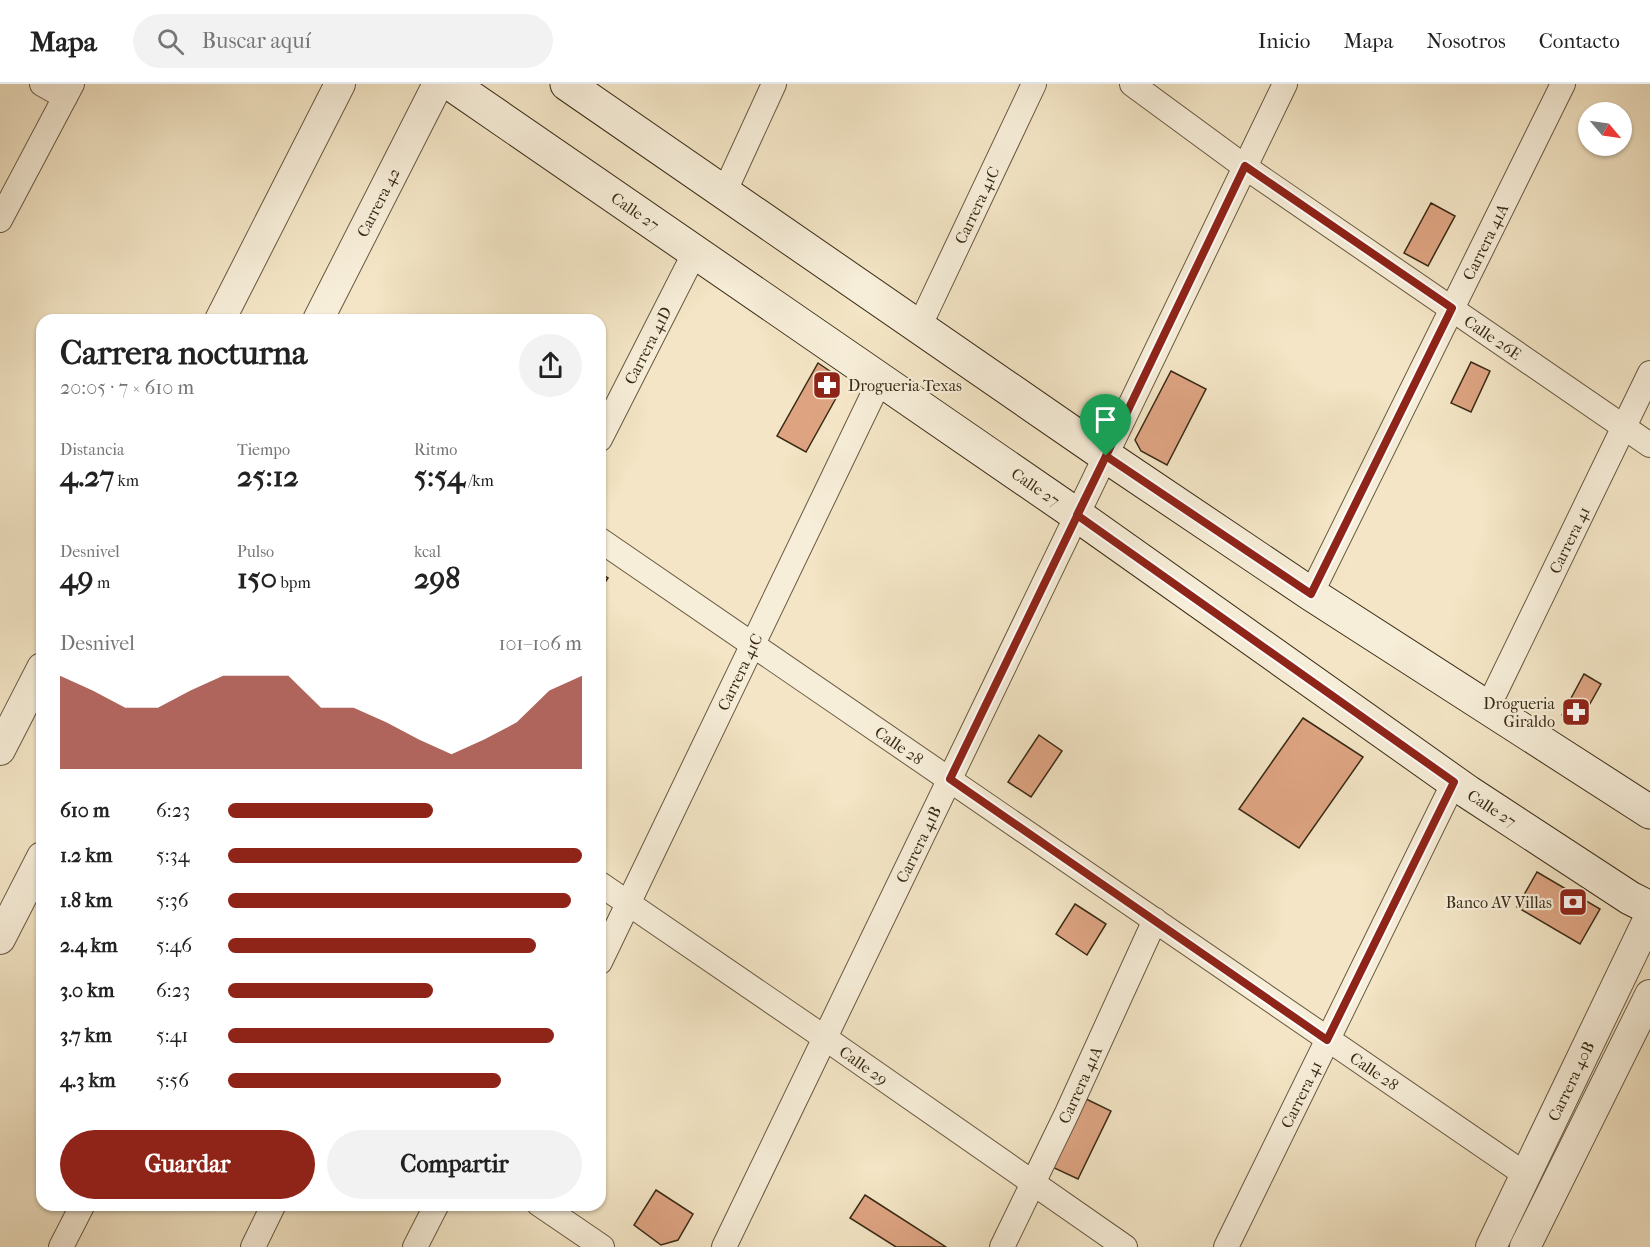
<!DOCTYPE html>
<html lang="es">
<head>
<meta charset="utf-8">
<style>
  :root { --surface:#fff; --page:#f2f2f2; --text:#222; --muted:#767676; --line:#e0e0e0; --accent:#8f2418 }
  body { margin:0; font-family:"IM FELL French Canon",serif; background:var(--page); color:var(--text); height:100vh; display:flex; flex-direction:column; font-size:22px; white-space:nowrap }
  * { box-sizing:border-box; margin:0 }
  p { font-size:20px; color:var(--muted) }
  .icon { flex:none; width:33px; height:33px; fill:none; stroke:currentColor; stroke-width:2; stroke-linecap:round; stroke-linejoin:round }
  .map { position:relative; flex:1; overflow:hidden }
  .sheet { position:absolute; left:36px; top:230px; width:570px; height:897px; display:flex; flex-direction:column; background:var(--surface); border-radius:18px; box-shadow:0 2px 4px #0004 }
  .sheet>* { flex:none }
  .needle { width:39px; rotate:119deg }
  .tools { position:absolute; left:1578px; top:18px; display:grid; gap:12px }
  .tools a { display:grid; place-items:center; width:54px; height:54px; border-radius:50%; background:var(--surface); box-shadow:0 2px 4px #0004; font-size:30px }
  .pin { position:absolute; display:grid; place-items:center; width:51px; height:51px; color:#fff; margin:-62px -26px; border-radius:50% 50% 50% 0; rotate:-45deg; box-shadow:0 0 6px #0007 }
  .pin .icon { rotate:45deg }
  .round { display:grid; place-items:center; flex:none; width:63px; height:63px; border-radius:32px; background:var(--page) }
  .overview { display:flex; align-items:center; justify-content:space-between; height:102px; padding:0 24px }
  h1 { font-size:33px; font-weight:700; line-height:45px }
  .stats { display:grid; grid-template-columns:repeat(3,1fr); gap:9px; height:102px; padding:6px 24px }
  .stats div { display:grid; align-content:center }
  .stats b { font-size:30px; font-weight:700 }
  .stats small { font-size:16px; font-weight:400 }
  .stats p { font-size:16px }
  .chart { height:168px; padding:12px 24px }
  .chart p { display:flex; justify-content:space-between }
  .chart svg { width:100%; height:108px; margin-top:6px; fill:var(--accent); opacity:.7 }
  .cta { display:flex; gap:12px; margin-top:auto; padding:12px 24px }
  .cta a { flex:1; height:69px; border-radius:36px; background:var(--accent); color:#fff; font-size:24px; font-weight:700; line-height:69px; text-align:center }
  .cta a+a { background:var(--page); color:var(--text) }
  ul { padding:0 24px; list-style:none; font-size:20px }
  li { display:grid; grid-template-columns:96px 72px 1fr; align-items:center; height:45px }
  li i { height:15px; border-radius:8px; background:var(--accent) }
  header { display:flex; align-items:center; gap:36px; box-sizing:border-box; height:84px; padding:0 30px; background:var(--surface); border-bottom:2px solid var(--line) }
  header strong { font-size:28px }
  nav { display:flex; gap:33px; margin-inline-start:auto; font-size:21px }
  .search { width:420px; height:54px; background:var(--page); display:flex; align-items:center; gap:15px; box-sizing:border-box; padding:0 21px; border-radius:33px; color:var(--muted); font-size:22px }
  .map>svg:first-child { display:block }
  .building { fill:#dea482; stroke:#392a15; stroke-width:1.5 }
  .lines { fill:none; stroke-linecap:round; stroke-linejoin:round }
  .minor-casing { stroke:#685941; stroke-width:26 }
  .tertiary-casing { stroke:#685941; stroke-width:32 }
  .secondary-casing { stroke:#392a15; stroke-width:35 }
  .minor { stroke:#f7eed9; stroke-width:24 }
  .tertiary { stroke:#f7eed9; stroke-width:30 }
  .secondary { stroke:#f7eed9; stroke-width:33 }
  .route-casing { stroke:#fff; stroke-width:12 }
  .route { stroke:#8f2418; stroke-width:8 }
  .labels { text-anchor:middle; stroke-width:4.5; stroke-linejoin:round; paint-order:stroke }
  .street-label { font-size:16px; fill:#392a15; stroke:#f7eed9 }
  .poi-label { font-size:16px; fill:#392a15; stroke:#f7eed9; text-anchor:end }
</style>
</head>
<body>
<header>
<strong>Mapa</strong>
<div class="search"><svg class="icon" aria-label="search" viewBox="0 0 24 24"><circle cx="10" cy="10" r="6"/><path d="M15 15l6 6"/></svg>Buscar aquí</div>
<nav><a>Inicio</a><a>Mapa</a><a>Nosotros</a><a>Contacto</a></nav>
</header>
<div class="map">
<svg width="1650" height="1163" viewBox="0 0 1650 1163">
  <rect width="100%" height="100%" fill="#f3e5c5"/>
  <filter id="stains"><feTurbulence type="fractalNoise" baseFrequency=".00333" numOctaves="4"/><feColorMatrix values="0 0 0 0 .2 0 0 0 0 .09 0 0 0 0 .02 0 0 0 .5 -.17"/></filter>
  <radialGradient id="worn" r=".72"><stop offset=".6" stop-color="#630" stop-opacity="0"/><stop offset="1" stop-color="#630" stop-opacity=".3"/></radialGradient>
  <path class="building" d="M1431 119 1455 132 1428 182 1404 169Z
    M1471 278 1490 287 1471 328 1451 319Z
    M818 279 837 292 840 307 806 368 777 352Z
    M1171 287 1206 305 1167 381 1141 367 1135 356Z
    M600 489 608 494 600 506Z
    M1584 590 1601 600 1578 641 1562 631Z
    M1303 634 1363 673 1299 764 1239 725Z
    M1039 651 1062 667 1031 713 1008 698Z
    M1537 788 1600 825 1580 860 1517 823Z
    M1075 820 1106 840 1087 871 1056 850Z
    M1082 1013 1111 1027 1078 1095 1050 1082Z
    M656 1106 693 1130 678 1156 661 1161 634 1141Z
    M865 1111 946 1163H896L850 1134Z"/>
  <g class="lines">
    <g class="minor-casing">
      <g id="minor">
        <path d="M42 0 65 13"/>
        <path id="s1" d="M1132 0 1245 83 1650 361"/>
        <path d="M724 109 774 0"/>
        <path d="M0 136 72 0"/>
        <path id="s2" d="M919 243 1034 0"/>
        <path id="s3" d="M600 355 695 168"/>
        <path id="s4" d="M600 456 1526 1091"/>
        <path id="s5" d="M1311 510 1563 0"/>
        <path id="s6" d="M1487 625 1650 289"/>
        <path id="s7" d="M600 800 825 954 1125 1163"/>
        <path id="s8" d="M600 878 880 296"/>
        <path d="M539 1120 602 1163"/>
        <path d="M61 1163 83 1120"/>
        <path d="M253 1163 274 1120"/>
        <path d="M415 1163 437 1120"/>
        <path id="s9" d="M724 1163 1285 0"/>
        <path id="s10" d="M1002 1163 1067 1029 1155 836"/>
        <path id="s11" d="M1226 1163 1454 698"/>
      </g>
    </g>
    <g class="tertiary-casing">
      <g id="tertiary">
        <path d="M220 236 340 0"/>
        <path id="s12" d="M318 236 438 0"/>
        <path d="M0 666 42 584"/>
        <path d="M0 855 42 773"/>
        <path id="s13" d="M1491 1163 1650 832"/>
        <path d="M1525 1163 1650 911"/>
      </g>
    </g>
    <g class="secondary-casing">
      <g id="secondary">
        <path id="s14" d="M451 0 1077 431 1468 708 1630 814 1650 824"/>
        <path d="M567 0 1106 372 1311 510 1650 728"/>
      </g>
    </g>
    <use href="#minor" class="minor"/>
    <use href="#tertiary" class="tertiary"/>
    <use href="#secondary" class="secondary"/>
  </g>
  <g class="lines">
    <g class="route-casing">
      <path id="route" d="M1106 372 950 695 1327 956 1454 698 1077 431 1106 372 1311 510 1452 224 1245 82 1106 372"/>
    </g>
    <use href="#route" class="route"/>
  </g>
  <defs>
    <g id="pharmacy-square" transform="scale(1.5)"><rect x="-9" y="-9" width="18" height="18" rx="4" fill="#8f2418" stroke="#f7eed9"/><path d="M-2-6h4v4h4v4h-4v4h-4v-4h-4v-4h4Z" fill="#fff"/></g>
    <g id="bank-square" transform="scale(1.5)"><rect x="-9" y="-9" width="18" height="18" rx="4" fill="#8f2418" stroke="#f7eed9"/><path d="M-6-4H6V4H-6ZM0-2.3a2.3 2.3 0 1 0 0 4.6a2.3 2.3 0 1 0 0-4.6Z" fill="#fff"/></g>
  </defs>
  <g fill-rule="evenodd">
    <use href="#pharmacy-square" x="827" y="301"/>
    <use href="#pharmacy-square" x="1576" y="628"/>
    <use href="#bank-square" x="1573" y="818"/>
  </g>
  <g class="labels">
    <g class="street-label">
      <text dy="6" stroke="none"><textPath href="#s12" startOffset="132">Carrera 42</textPath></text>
      <text dy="6" stroke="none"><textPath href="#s2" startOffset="135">Carrera 41C</textPath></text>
      <text dy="6" stroke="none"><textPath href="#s14" startOffset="224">Calle 27</textPath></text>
      <text dy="6" stroke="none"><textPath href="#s5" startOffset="393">Carrera 41A</textPath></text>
      <text dy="6" stroke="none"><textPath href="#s1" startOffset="441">Calle 26E</textPath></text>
      <text dy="6" stroke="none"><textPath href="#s3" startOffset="105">Carrera 41D</textPath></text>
      <text dy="6" stroke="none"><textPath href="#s14" startOffset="710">Calle 27</textPath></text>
      <text dy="6" stroke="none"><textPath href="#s6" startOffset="188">Carrera 41</textPath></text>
      <text dy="6" stroke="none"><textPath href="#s8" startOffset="322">Carrera 41C</textPath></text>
      <text dy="6" stroke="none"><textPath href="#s4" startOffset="363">Calle 28</textPath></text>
      <text dy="6" stroke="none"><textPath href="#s14" startOffset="1268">Calle 27</textPath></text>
      <text dy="6" stroke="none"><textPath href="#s9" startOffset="447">Carrera 41B</textPath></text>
      <text dy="6" stroke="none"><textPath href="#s7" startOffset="320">Calle 29</textPath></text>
      <text dy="6" stroke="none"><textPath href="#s4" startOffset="939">Calle 28</textPath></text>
      <text dy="6" stroke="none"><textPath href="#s13" startOffset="184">Carrera 40B</textPath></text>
      <text dy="6" stroke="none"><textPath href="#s10" startOffset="180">Carrera 41A</textPath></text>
      <text dy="6" stroke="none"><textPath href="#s11" startOffset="170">Carrera 41</textPath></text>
    </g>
    <g class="poi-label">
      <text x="848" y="307" text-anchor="start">Drogueria Texas</text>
      <text x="1555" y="625">Drogueria<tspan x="1555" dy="18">Giraldo</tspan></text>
      <text x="1552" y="824">Banco AV Villas</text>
    </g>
  </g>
  <rect width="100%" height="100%" filter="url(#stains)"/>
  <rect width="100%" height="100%" fill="url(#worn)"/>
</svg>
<div class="tools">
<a><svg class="needle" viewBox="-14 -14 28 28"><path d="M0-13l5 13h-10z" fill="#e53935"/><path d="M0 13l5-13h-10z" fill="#767676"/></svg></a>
</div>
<div class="pin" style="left:1106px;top:372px;background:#1e9e55"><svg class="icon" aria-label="arrive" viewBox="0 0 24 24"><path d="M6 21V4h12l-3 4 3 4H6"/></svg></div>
<section class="sheet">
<div class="overview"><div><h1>Carrera nocturna</h1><p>20:05 · 7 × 610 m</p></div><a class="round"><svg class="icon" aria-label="share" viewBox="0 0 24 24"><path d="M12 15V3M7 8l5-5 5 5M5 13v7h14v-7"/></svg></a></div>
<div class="stats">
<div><p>Distancia</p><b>4.27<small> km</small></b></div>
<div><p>Tiempo</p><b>25:12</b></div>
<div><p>Ritmo</p><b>5:54<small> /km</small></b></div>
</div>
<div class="stats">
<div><p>Desnivel</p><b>49<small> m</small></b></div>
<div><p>Pulso</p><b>150<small> bpm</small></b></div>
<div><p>kcal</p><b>298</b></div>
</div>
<div class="chart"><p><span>Desnivel</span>101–106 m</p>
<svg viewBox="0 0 160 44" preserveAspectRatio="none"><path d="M0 44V6L10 12L20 19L30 19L40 12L50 6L60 6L70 6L80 19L90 19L100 25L110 32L120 38L130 32L140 25L150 12L160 6V44z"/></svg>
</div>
<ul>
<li><b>610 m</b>6:23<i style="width:58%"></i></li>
<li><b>1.2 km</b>5:34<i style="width:100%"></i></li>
<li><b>1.8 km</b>5:36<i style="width:97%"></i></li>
<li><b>2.4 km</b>5:46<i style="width:87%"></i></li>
<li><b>3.0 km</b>6:23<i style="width:58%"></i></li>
<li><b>3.7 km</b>5:41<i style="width:92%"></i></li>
<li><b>4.3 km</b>5:56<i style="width:77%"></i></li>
</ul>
<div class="cta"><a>Guardar</a><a>Compartir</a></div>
</section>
</div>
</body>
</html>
